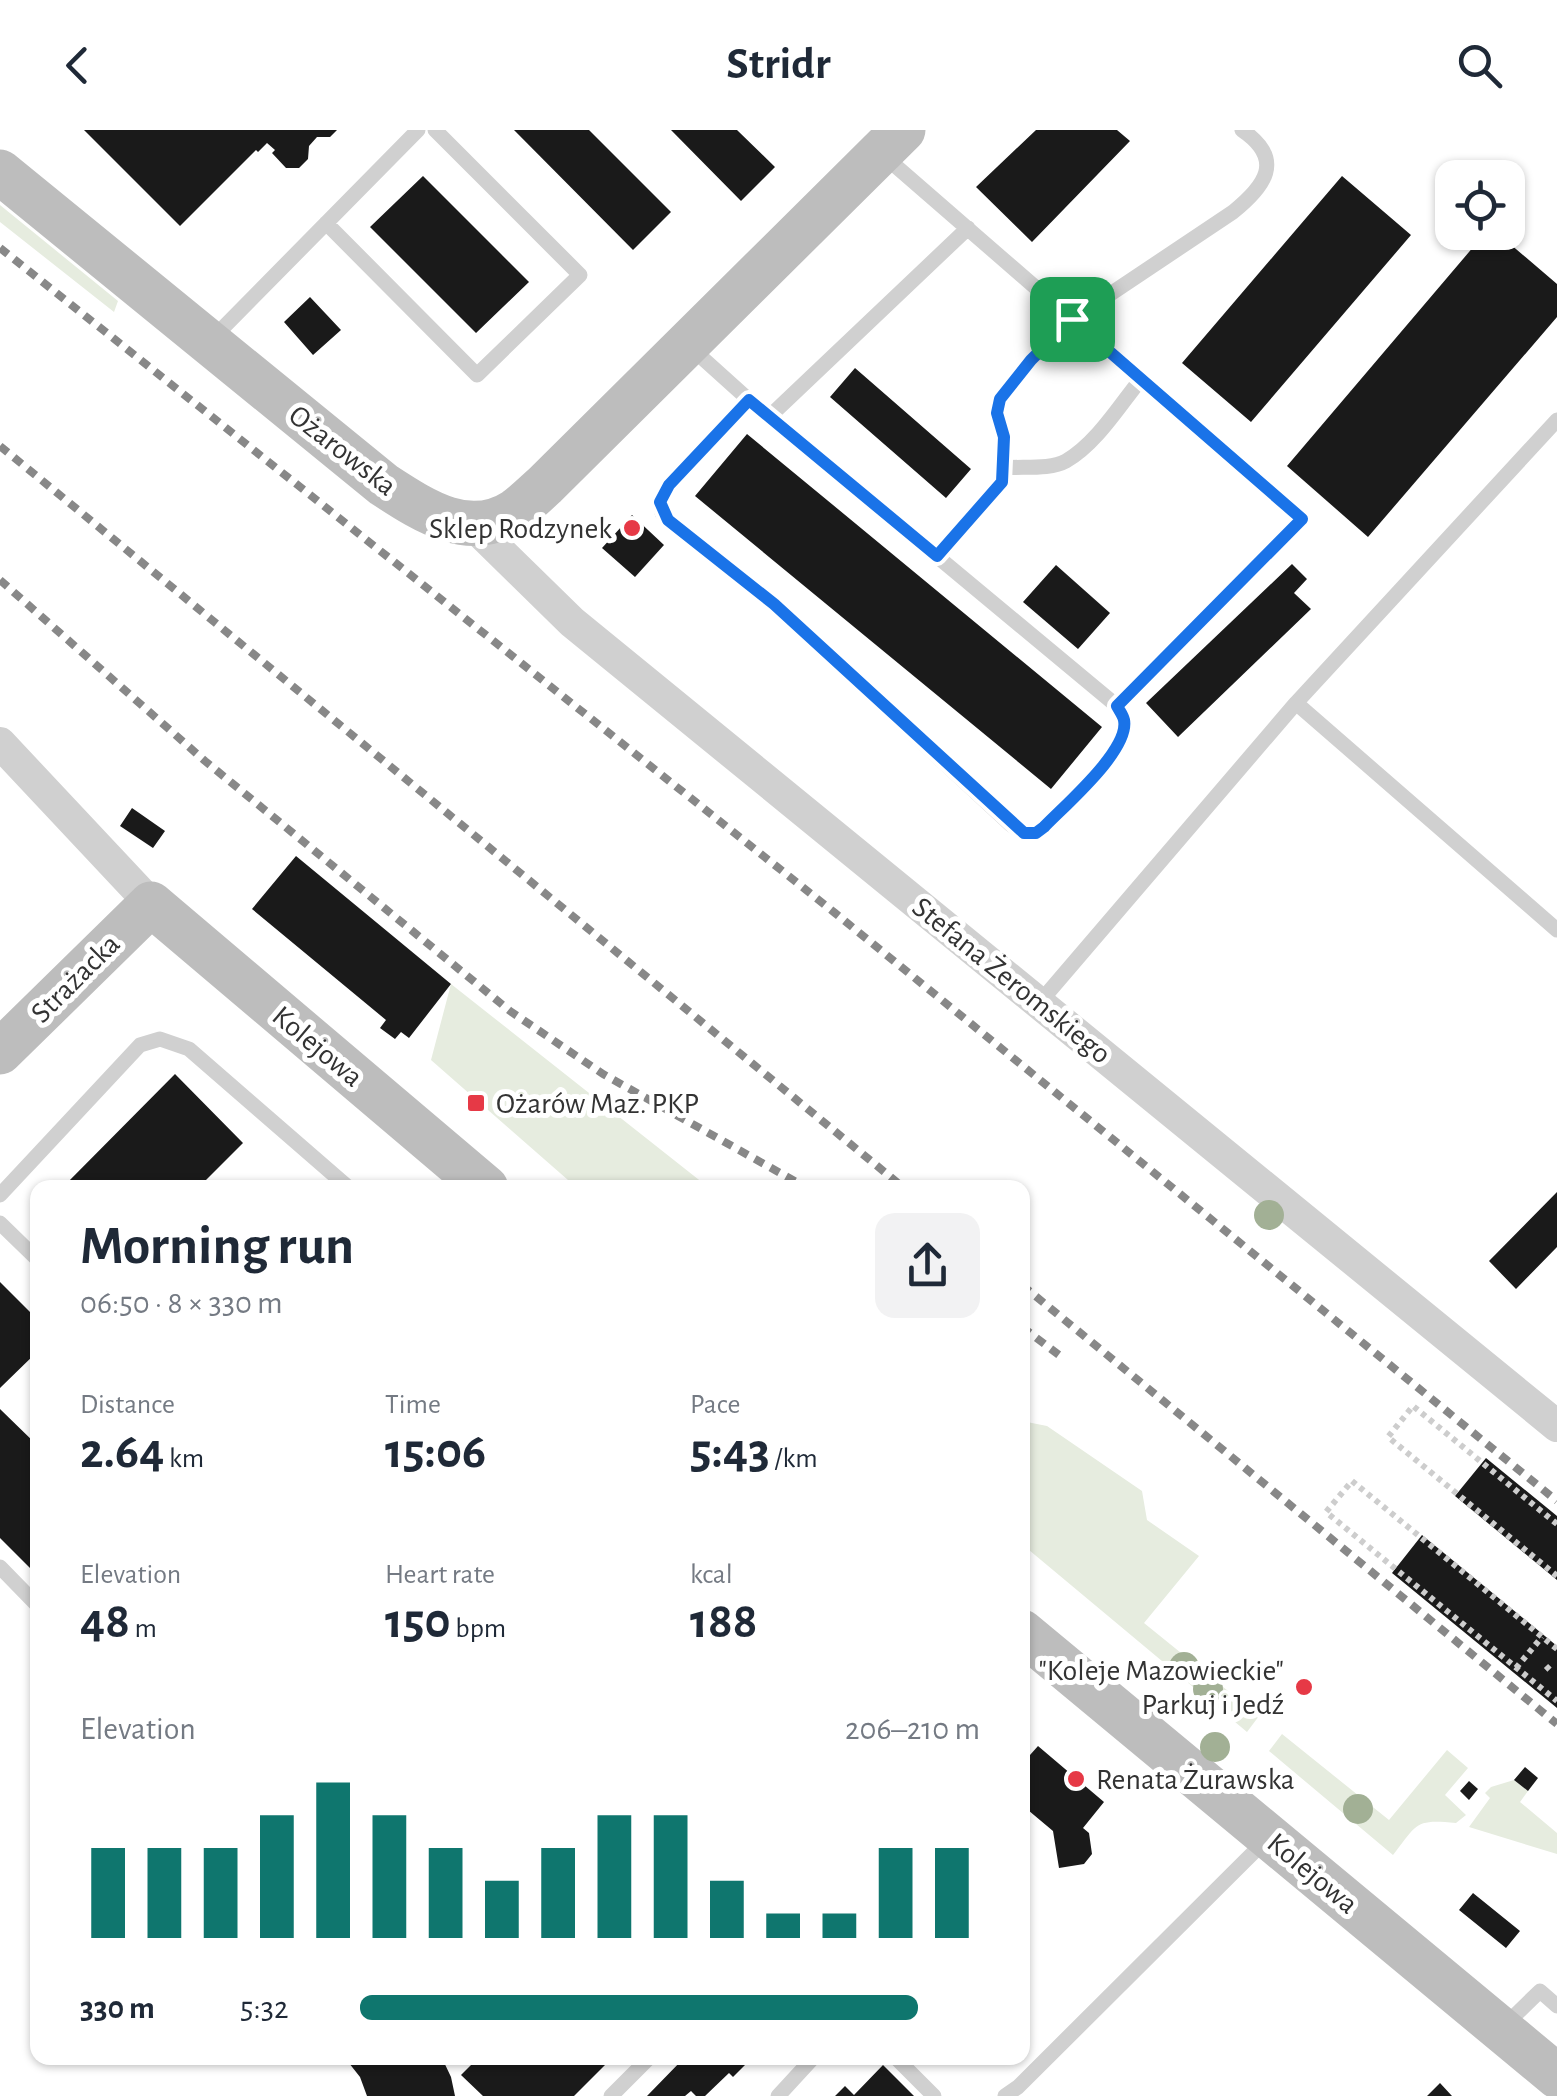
<!DOCTYPE html>
<html lang="en">
<head>
<meta charset="utf-8">
<style>
  :root { --surface:#fff; --page:#f2f2f3; --text:#1f2937; --muted:#747a83; --accent:#0f766e }
  body { margin:0; font-family:"Alegreya Sans",sans-serif; background:var(--page); color:var(--text); height:100vh; display:flex; flex-direction:column; font-size:38px; white-space:nowrap }
  * { box-sizing:border-box; margin:0 }
  p { font-size:32px; color:var(--muted) }
  .icon { flex:none; width:55px; height:55px; fill:none; stroke:currentColor; stroke-width:2; stroke-linecap:round; stroke-linejoin:round }
  .map { position:relative; flex:1; overflow:hidden }
  .side { position:absolute; left:30px; top:1050px; width:1000px; height:885px; display:flex; flex-direction:column; background:var(--surface); border-radius:20px; box-shadow:0 2px 8px #0004 }
  .side>* { flex:none }
  .buttons { position:absolute; left:1435px; top:30px; display:grid; gap:20px }
  .buttons a { display:grid; place-items:center; width:90px; height:90px; border-radius:20px; background:var(--surface); box-shadow:0 2px 8px #0004; font-size:50px }
  .pin { position:absolute; display:grid; place-items:center; width:85px; height:85px; color:#fff; margin:-42px; border-radius:20px; box-shadow:0 5px 15px #0006 }
  .round { display:grid; place-items:center; flex:none; width:105px; height:105px; border-radius:20px; background:var(--page) }
  .head { display:flex; align-items:center; justify-content:space-between; height:170px; padding:0 50px }
  h1 { font-size:55px; font-weight:600; line-height:75px }
  .figures { display:grid; grid-template-columns:repeat(3,1fr); gap:15px; height:170px; padding:10px 50px }
  .figures div { display:grid; align-content:center }
  .figures b { font-size:50px; font-weight:600 }
  .figures small { font-size:28px; font-weight:400 }
  .figures p { font-size:28px }
  .chart { height:280px; padding:20px 50px }
  .chart p { display:flex; justify-content:space-between }
  .chart svg { width:100%; height:180px; margin-top:10px; stroke:var(--accent); stroke-width:6 }
  ul { padding:0 50px; list-style:none; font-size:32px }
  li { display:grid; grid-template-columns:160px 120px 1fr; align-items:center; height:75px }
  li i { height:25px; border-radius:12px; background:var(--accent) }
  header { display:flex; justify-content:space-between; align-items:center; height:130px; padding:0 50px; background:var(--surface); font-size:45px; font-weight:600 }
  .map>svg:first-child { display:block }
  .green { fill:#e6ecdf }
  .building { fill:#1a1a1a }
  .lines { fill:none; stroke-linecap:round; stroke-linejoin:round }
  .path { stroke:#cdcdcd; stroke-width:6; stroke-dasharray:5 5; stroke-linecap:butt }
  .lane { stroke:#d0d0d0; stroke-width:15 }
  .street { stroke:#d0d0d0; stroke-width:32 }
  .secondary { stroke:#bdbdbd; stroke-width:45 }
  .rail { stroke:#888; stroke-width:8; stroke-dasharray:10 8; stroke-linecap:butt }
  .tree { fill:#a2b095 }
  .route-casing { stroke:#fff; stroke-width:20 }
  .route { stroke:#1a73e8; stroke-width:12 }
  .poi-dot { fill:#e63946; stroke:#fff; stroke-width:4 }
  .labels { text-anchor:middle; stroke-width:10; stroke-linejoin:round; paint-order:stroke }
  .street-label { font-size:30px; fill:#333; stroke:#fff }
  .poi-label { font-size:30px; fill:#333; stroke:#fff; text-anchor:end }
</style>
</head>
<body>
<header><svg class="icon" aria-label="back" viewBox="0 0 24 24"><path d="M15 5l-7 7 7 7"/></svg>Stridr<svg class="icon" aria-label="search" viewBox="0 0 24 24"><circle cx="10" cy="10" r="6"/><path d="M15 15l6 6"/></svg></header>
<div class="map">
<svg width="1557" height="1966" viewBox="0 0 1557 1966">
  <rect width="100%" height="100%" fill="#fff"/>
  <path class="green" d="M0 75 118 171 114 182 0 92Z
    M451 854 708 1057H576L431 930Z
    M1022 1291 1047 1296 1142 1361 1147 1390 1199 1426 1144 1493 1259 1586 1247 1602 1023 1415Z
    M1282 1604 1389 1690 1447 1620 1468 1638 1445 1665 1466 1685 1456 1693C1415 1689 1418 1693 1393 1725L1269 1621Z
    M1514 1650 1528 1661 1520 1672 1557 1703V1724L1469 1697 1490 1668 1485 1663 1491 1657Z"/>
  <path class="building" d="M84 0H337L330 7H317L309 16 308 29 299 38H286L272 23 275 20 267 13 258 22 256 20 180 96Z
    M514 0H589L671 82 633 120Z
    M671 0H737L775 37 741 71Z
    M1036 0H1117L1130 11 1032 112 976 57Z
    M423 46 529 152 476 203 370 97Z
    M1342 46 1411 105 1251 292 1182 233Z
    M1486 102H1496L1557 154V187L1368 407 1287 336Z
    M310 167 341 200 313 225 284 192Z
    M855 238 971 339 946 368 830 267Z
    M747 304 1102 597 1051 659 695 366Z
    M632 385 664 415 635 447 602 418Z
    M1292 434 1307 449 1294 463 1311 479 1178 607 1146 573Z
    M1056 435 1110 483 1078 519 1023 472Z
    M132 678 165 701 153 718 120 696Z
    M296 726 451 854 409 908 401 902 395 909 380 898 386 890 252 779Z
    M175 944 243 1013 198 1058H62Z
    M1557 1062V1117L1516 1159 1489 1131Z
    M0 1152 38 1190V1221L0 1258Z
    M0 1279 38 1316V1446L0 1408Z
    M1486 1328 1557 1386V1450L1455 1366Z
    M1422 1405 1557 1516V1578L1392 1443Z
    M1038 1616 1104 1672 1083 1698 1089 1703 1092 1724 1084 1734 1059 1738 1053 1701 1022 1675V1634Z
    M1525 1637 1538 1648 1528 1661 1514 1650Z
    M1469 1651 1478 1659 1469 1670 1460 1661Z
    M1473 1763 1520 1801 1506 1818 1459 1780Z
    M345 1928H442L451 1947 455 1966H367L360 1947Z
    M478 1928H612L574 1966H483L461 1945Z
    M684 1928H752L733 1947 729 1943 705 1966H696L691 1961 685 1966H647Z
    M883 1935 914 1966H835L845 1956 854 1965Z
    M1440 1953 1452 1966H1427Z"/>
  <g class="lines">
    <path class="path" d="M1557 1394 1413 1276 1388 1307 1557 1446
      M1557 1519 1352 1351 1326 1382 1557 1571
      M1546 1536 1552 1542
      M1516 1538 1542 1507"/>
    <path class="lane" d="M326 93 477 245 580 145 435 0
      M212 209 418 0
      M689 216 749 270 1117 576 1302 389 883 25
      M749 270 669 355 660 372 662 383 774 475 1010 694 1023 703H1035C1054 690 1117 627 1122 607 1126 594 1122 587 1117 576
      M769 287 968 98
      M1557 290 1296 573 1557 800
      M1003 338C1022 336 1050 340 1066 331 1096 314 1120 275 1141 249
      M937 426 1003 352 1004 307 997 283 999 269 1031 230 1073 189 1233 82C1264 57 1286 30 1242 0
      M1040 872 1296 573
      M0 1065 140 915 160 909 189 919 349 1058
      M0 1093 38 1130
      M0 1437 38 1476
      M1502 1898 1540 1861 1557 1876
      M896 1928 934 1966
      M611 1966 649 1928
      M778 1966 813 1928
      M1005 1966 1018 1957 1266 1710"/>
    <path class="street" d="M474 396 572 492 1557 1296
      M0 613 151 774"/>
    <path class="secondary" d="M0 42 384 355C424 381 469 411 515 381 525 374 535 364 545 355L903 0
      M0 922 151 774 486 1058
      M1022 1502 1557 1946"/>
    <path class="rail" d="M0 118 835 783 1557 1371
      M0 316 904 1058
      M0 450 205 631 510 881 603 944 807 1058
      M1022 1155 1557 1594
      M1022 1197 1059 1225"/>
  </g>
  <g class="tree">
    <circle cx="1269" cy="1085" r="15"/>
    <circle cx="1184" cy="1537" r="15"/>
    <circle cx="1208" cy="1559" r="15"/>
    <circle cx="1215" cy="1617" r="15"/>
    <circle cx="1358" cy="1679" r="15"/>
  </g>
  <g class="lines">
    <g class="route-casing">
      <path id="route" d="M1072 189 1302 389 1117 576C1119 580 1123 585 1124 590 1130 620 1064 676 1044 697L1036 703H1024L774 474 668 390 660 372 669 355 749 270 937 426 1002 352 1004 307 997 283 1000 269 1031 230Z"/>
    </g>
    <use href="#route" class="route"/>
  </g>
  <g class="poi-dot">
    <circle cx="632" cy="398" r="10"/>
    <rect x="466" y="963" width="20" height="20" rx="5"/>
    <circle cx="1304" cy="1557" r="10"/>
    <circle cx="1076" cy="1649" r="10"/>
  </g>
  <g class="labels">
    <g class="street-label">
      <text transform="translate(343 320) rotate(38)" y="10">Ożarowska</text>
      <text transform="translate(75 848) rotate(-45)" y="10">Strażacka</text>
      <text transform="translate(1012 850) rotate(39)" y="10">Stefana Żeromskiego</text>
      <text transform="translate(318 916) rotate(40)" y="10">Kolejowa</text>
      <text transform="translate(1313 1743) rotate(40)" y="10">Kolejowa</text>
    </g>
    <g class="poi-label">
      <text x="612" y="408">Sklep Rodzynek</text>
      <text x="496" y="983" text-anchor="start">Ożarów Maz. PKP</text>
      <text x="1284" y="1550">"Koleje Mazowieckie"<tspan x="1284" dy="34">Parkuj i Jedź</tspan></text>
      <text x="1096" y="1659" text-anchor="start">Renata Żurawska</text>
    </g>
  </g>
</svg>
<div class="buttons">
<a><svg class="icon" aria-label="locate" viewBox="0 0 24 24"><circle cx="12" cy="12" r="6"/><path d="M12 2v4M12 18v4M2 12h4M18 12h4"/></svg></a>
</div>
<div class="pin" style="left:1072px;top:189px;background:#1e9e55"><svg class="icon" aria-label="arrive" viewBox="0 0 24 24"><path d="M6 21V4h12l-3 4 3 4H6"/></svg></div>
<section class="side">
<div class="head"><div><h1>Morning run</h1><p>06:50 · 8 × 330 m</p></div><a class="round"><svg class="icon" aria-label="share" viewBox="0 0 24 24"><path d="M12 15V3M7 8l5-5 5 5M5 13v7h14v-7"/></svg></a></div>
<div class="figures">
<div><p>Distance</p><b>2.64<small> km</small></b></div>
<div><p>Time</p><b>15:06</b></div>
<div><p>Pace</p><b>5:43<small> /km</small></b></div>
</div>
<div class="figures">
<div><p>Elevation</p><b>48<small> m</small></b></div>
<div><p>Heart rate</p><b>150<small> bpm</small></b></div>
<div><p>kcal</p><b>188</b></div>
</div>
<div class="chart"><p><span>Elevation</span>206–210 m</p>
<svg viewBox="0 0 160 44" preserveAspectRatio="none"><path d="M5 44V22M15 44V22M25 44V22M35 44V14M45 44V6M55 44V14M65 44V22M75 44V30M85 44V22M95 44V14M105 44V14M115 44V30M125 44V38M135 44V38M145 44V22M155 44V22"/></svg>
</div>
<ul>
<li><b>330 m</b>5:32<i style="width:90%"></i></li>
</ul>
</section>
</div>
</body>
</html>
